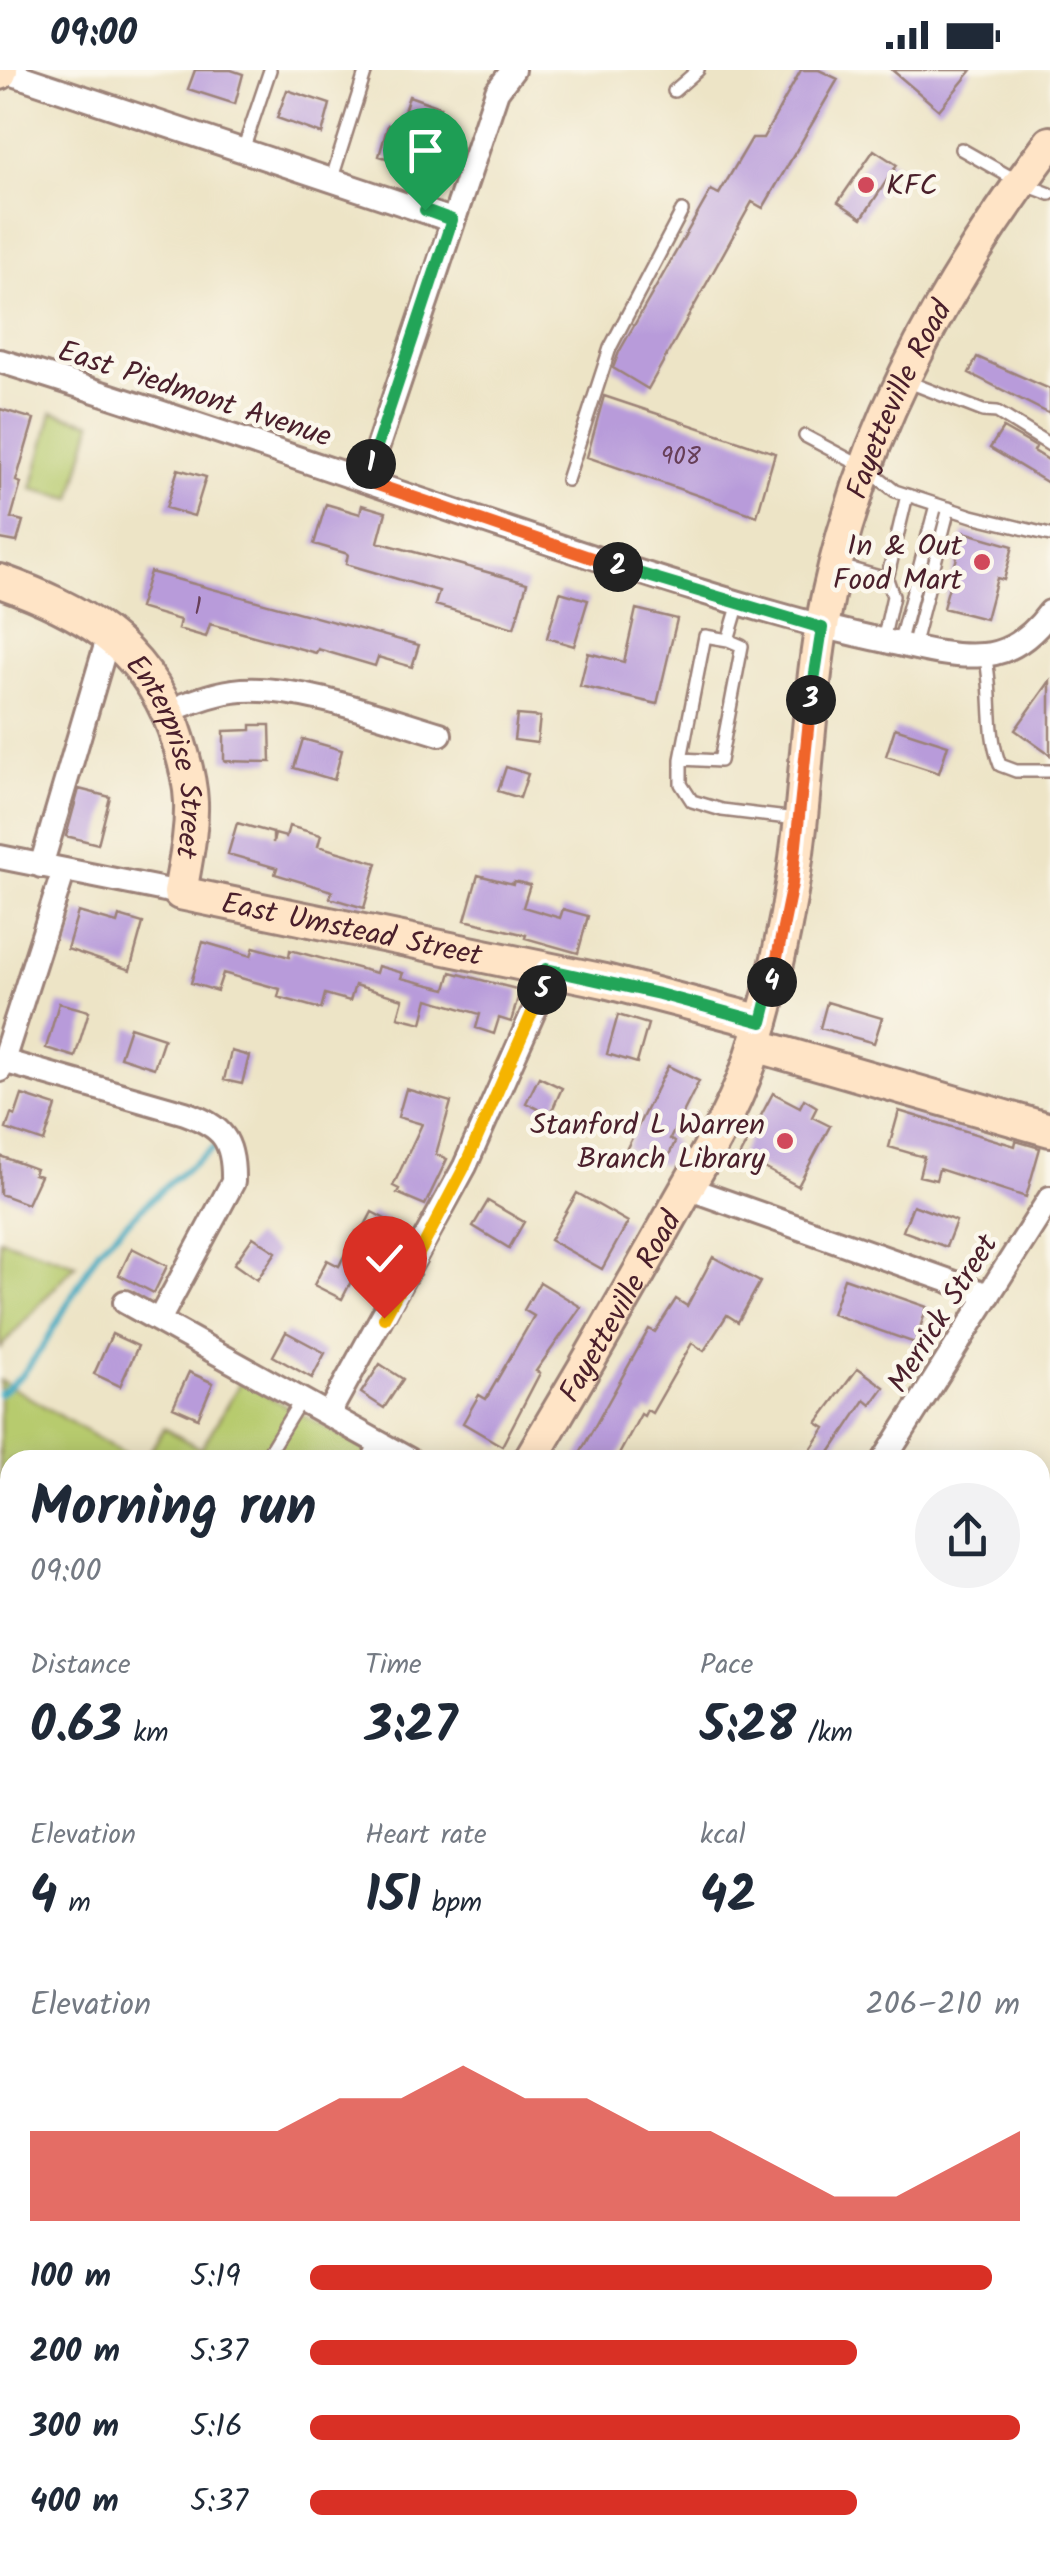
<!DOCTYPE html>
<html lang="en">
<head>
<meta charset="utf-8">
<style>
  :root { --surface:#fff; --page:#f2f2f3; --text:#1f2937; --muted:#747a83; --accent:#d93025 }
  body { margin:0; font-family:Kalam,sans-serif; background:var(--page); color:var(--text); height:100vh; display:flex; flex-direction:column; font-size:38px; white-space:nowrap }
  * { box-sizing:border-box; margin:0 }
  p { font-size:32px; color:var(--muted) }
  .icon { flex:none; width:55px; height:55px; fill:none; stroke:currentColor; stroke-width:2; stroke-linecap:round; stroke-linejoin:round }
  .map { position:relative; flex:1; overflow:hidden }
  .panel { position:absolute; left:0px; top:1380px; width:1050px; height:1112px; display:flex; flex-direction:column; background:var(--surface); border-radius:30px 30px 0 0; box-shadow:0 5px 25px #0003 }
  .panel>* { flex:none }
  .pin { position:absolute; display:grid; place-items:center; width:85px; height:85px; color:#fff; margin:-102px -42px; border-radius:50% 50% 50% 0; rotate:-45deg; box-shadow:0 0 10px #0007 }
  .pin .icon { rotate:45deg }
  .km { position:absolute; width:50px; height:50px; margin:-25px; border-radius:50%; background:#222; color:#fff; font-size:28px; line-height:50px; text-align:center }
  .round { display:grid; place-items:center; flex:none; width:105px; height:105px; border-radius:52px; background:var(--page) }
  .head { display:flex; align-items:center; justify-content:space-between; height:170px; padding:0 30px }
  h1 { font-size:55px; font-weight:800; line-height:75px }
  .stats { display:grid; grid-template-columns:repeat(3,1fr); gap:15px; height:170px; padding:10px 30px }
  .stats div { display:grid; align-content:center }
  .stats b { font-size:50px; font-weight:800 }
  .stats small { font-size:28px; font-weight:400 }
  .stats p { font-size:28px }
  .chart { height:280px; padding:20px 30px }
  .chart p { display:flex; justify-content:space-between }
  .chart svg { width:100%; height:180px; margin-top:10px; fill:var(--accent); opacity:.7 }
  ul { padding:0 30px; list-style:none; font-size:32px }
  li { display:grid; grid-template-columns:160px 120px 1fr; align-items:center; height:75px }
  li i { height:25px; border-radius:12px; background:var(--accent) }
  .status { display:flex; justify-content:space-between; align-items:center; height:70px; padding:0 50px; background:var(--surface); direction:ltr }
  .status svg { height:28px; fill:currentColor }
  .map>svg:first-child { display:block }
  .green { fill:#b7cb6e; stroke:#80754c; stroke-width:2.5 }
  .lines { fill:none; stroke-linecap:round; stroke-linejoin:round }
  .stream { stroke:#40a9c0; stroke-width:6 }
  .building { fill:#b89bda }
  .lane-casing { stroke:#9c8278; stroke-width:16 }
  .street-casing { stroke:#9c8278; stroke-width:28 }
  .secondary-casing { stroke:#9c8278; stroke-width:38 }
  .lane { stroke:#fff; stroke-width:11 }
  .street { stroke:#fff; stroke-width:22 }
  .secondary { stroke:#ffe4c6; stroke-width:32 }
  .split-1-casing { stroke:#fff; stroke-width:20 }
  .split-2-casing { stroke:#fff; stroke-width:20 }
  .split-3-casing { stroke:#fff; stroke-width:20 }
  .split-4-casing { stroke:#fff; stroke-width:20 }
  .split-5-casing { stroke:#fff; stroke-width:20 }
  .split-6-casing { stroke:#fff; stroke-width:20 }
  .split-7-casing { stroke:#fff; stroke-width:20 }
  .split-1 { stroke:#22a559; stroke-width:12 }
  .split-2 { stroke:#f0652b; stroke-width:12 }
  .split-3 { stroke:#22a559; stroke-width:12 }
  .split-4 { stroke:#f0652b; stroke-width:12 }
  .split-5 { stroke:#22a559; stroke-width:12 }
  .split-6 { stroke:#f5b400; stroke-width:12 }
  .split-7 { stroke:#f5b400; stroke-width:12 }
  .poi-dot { fill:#d1495b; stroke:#fbf7ec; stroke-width:4 }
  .labels { text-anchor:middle; stroke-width:9; stroke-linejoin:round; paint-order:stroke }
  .number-label { font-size:25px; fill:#663e57 }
  .poi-label { font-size:30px; fill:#4a1f2b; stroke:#fbf7ec; text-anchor:end }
  .street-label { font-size:30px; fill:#4a1f2b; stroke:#fbf7ec }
</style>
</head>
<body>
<div class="status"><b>09:00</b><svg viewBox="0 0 49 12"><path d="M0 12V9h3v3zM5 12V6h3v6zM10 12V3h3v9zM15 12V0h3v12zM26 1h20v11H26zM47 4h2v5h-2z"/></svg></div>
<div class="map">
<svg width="1050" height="2492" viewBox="0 0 1050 2492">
  <rect width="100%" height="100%" fill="#fbf7ec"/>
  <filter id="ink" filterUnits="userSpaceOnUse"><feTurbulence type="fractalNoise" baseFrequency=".01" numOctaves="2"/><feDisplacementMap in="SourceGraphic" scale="20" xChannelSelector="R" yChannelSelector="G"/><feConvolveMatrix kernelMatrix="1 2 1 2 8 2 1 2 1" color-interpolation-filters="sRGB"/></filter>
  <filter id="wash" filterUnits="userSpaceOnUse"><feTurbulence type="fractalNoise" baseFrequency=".0048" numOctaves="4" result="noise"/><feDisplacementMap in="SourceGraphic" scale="40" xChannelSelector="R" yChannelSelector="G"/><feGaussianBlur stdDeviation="2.25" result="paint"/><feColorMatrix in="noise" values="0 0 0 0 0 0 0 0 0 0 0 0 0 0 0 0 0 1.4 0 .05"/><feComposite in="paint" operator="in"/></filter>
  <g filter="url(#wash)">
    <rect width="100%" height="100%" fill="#ede4c6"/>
    <path class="green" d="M52 342 92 353 72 429 32 419Z
      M0 1169 76 1194 0 1278Z
      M0 1310 134 1390H10V1526L0 1520Z
      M241 1311 385 1390H145L164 1358 201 1379Z"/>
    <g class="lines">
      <path class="stream" d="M0 1324 23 1304 44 1275 99 1179 171 1111 214 1078"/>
    </g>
    <g id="blocks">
      <path class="building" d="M195 0H231L243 4 235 34 188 19Z
        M801 0H819L838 9 763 138 752 132 648 319 613 298 619 282 711 120 719 124 752 68H763Z
        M892 0H972L939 40Z
        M287 20 330 34 322 64 277 48Z
        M409 26 440 37 437 42 442 43 426 100 379 86 388 55 398 59Z
        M874 80 897 95 862 148 838 132Z
        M977 287 1050 319V344L969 303Z
        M604 326 775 383 757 446 587 387Z
        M0 339 34 349 16 411 21 413 11 448 23 451 17 472 0 469Z
        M1003 358 1036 377 1034 381 1050 391V414L990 378Z
        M178 399 206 407 194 446 166 438Z
        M326 434 360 444 362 435 386 442 378 472 527 513 514 558 435 535 439 521 346 494 348 484 314 474Z
        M964 462 1013 476 1004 510 997 508 986 549 943 538Z
        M150 502 419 575 412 597 378 587 375 596 318 579 316 583 210 554 206 567 178 559 180 550 139 538Z
        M560 522 588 530 574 576 547 568Z
        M636 539 677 549 657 634 580 616 588 583 624 592Z
        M1050 611V685L1015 660Z
        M517 645 540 647 537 673 514 670Z
        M251 655H270L271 692 224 691V661L251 660Z
        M895 658 948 675 939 703 886 686Z
        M303 669 342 680 334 710 294 698Z
        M506 697 528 704 520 728 498 721Z
        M79 719 110 727 98 774 66 766Z
        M237 753 273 763V773L275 764 286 767 289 756 321 765 318 776 377 793 364 838 330 828 332 821 275 804 277 798 228 784Z
        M478 805 513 814 514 811 530 815 523 837 560 848 563 839 588 846 578 883 525 868 526 865 465 850Z
        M78 842 117 853 119 846 143 853 130 900 67 879Z
        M203 872 251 886 254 877 289 887 290 880 376 903 378 896 403 903 401 908 446 919 451 902 520 920 511 952 499 948 494 964 476 958 480 944 428 929 422 953 398 947 403 929 355 915 350 931 325 924 321 939 278 927 280 919 223 903 217 921 191 913Z
        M827 932 882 948 874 973 820 958Z
        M59 933 89 941 75 987 46 978Z
        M618 945 648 954 637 993 607 984Z
        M130 957 164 968 154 998 120 987Z
        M231 981 249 986 242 1014 224 1010Z
        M668 996 699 1011 670 1069 675 1072 664 1096 627 1078Z
        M539 1007 562 1018 550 1045 526 1033Z
        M406 1019 451 1032 436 1084 447 1089 425 1135 397 1123 399 1119 393 1116 422 1054 398 1047Z
        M773 1023 800 1037 804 1029 817 1037 812 1047 830 1056 798 1116 740 1085Z
        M22 1025 56 1036 44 1072 6 1059 11 1044 15 1046Z
        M899 1041 1015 1076 1016 1071 1040 1078 1026 1127 939 1099 936 1110 919 1106 924 1087 889 1077Z
        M0 1086 36 1099 34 1104 40 1106 27 1134 0 1124Z
        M577 1123 628 1152 602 1199 550 1170Z
        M488 1131 524 1152 509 1178 473 1156Z
        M913 1135 956 1151 946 1177 903 1161Z
        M372 1142 406 1160 382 1206 360 1194 342 1229 314 1215 327 1190 339 1196 356 1162 360 1165Z
        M253 1167 276 1182 257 1210 234 1194Z
        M132 1178 167 1196 154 1223 119 1205Z
        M713 1187 760 1212 738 1252 727 1245 704 1281 692 1273 652 1343 647 1340 644 1346 641 1344 616 1390H576L649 1259 655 1262 676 1229 687 1236Z
        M844 1208 927 1237 915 1273 832 1244Z
        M540 1212 581 1237 536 1301 540 1303 502 1376 463 1353 479 1325 486 1329 534 1246 524 1240Z
        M286 1262 325 1283 312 1308 273 1286Z
        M112 1264 138 1276 120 1316 94 1304Z
        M380 1294 403 1309 384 1338 361 1323Z
        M858 1298 884 1317 871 1335 865 1330 825 1390H804L825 1358 817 1353Z
        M189 1302 213 1313 198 1348 173 1337Z"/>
    </g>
  </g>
  <g filter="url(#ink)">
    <use href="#blocks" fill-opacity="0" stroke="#9c8278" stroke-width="2.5"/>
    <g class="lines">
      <g class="lane-casing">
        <path id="lane" d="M674 21 698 0
          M961 79 1021 113 1050 124
          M243 80 270 0
          M332 108 366 0
          M906 311 983 341 997 342 1050 375
          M805 366 867 399 895 421 972 446 1050 465
          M567 410 610 278 682 141
          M840 496 887 509 907 425
          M728 570 739 533
          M883 571 893 526 887 509
          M899 574 936 435
          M913 577 949 438
          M985 585C994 622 986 659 1000 695L1016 701H1050
          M681 689 720 691 742 576 728 570 705 566 681 689V714L692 731 722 740 796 749
          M264 1390 302 1328
          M367 1390 377 1371
          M0 1729 10 1710"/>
      </g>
      <g class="street-casing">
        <path id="street" d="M1 0 451 150
          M0 291C236 363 467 450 703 522 764 541 824 558 886 571 916 578 951 588 983 585 1012 583 1033 565 1050 542
          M366 411 497 21 513 0
          M168 641C192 632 216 622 242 620 301 616 383 647 440 664
          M0 787 180 823
          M41 796 109 565
          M3 991 185 1043C223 1057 234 1070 233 1112L159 1250
          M0 1000 64 800
          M687 1118 989 1225
          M125 1232 410 1390
          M329 1343 465 1096 542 923 547 899
          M884 1390 1050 1128
          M1040 1708 1050 1691
          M1040 1726 1050 1732
          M0 1840 10 1846
          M1040 2034 1050 2040
          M0 2139 10 2144
          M1040 2286 1050 2270
          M788 2482 803 2492
          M199 2492 205 2482
          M911 2492 917 2482"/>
      </g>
      <g class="secondary-casing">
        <g id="secondary">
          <path d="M0 3 1 0"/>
          <path id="s1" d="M0 511C81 540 142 573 174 658 182 681 190 707 191 732 192 763 185 793 180 823L605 911 762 952"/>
          <path d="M755 975 1050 1060"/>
          <path id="s2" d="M530 1390C579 1308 627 1225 674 1141 703 1089 737 1037 754 979 776 907 792 831 800 757 807 692 810 626 821 561 854 376 938 222 1050 73"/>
          <path d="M0 2252 10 2236"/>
        </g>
      </g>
      <use href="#lane" class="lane"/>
      <use href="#street" class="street"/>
      <use href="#secondary" class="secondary"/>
    </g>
  </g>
  <g class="lines" filter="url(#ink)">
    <g class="split-1-casing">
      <path id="split-1" d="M371 394 452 150 425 140"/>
    </g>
    <g class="split-2-casing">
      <path id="split-2" d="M371 394 366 411 618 497"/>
    </g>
    <g class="split-3-casing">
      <path id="split-3" d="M618 497 822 558 811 630"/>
    </g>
    <g class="split-4-casing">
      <path id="split-4" d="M772 912 792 814 811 630"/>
    </g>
    <g class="split-5-casing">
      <path id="split-5" d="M542 920 546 899 659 924 762 952 772 912"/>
    </g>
    <g class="split-6-casing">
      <path id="split-6" d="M422 1178 465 1096 542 920"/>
    </g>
    <g class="split-7-casing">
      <path id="split-7" d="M384 1248 422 1178"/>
    </g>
    <use href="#split-1" class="split-1"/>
    <use href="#split-2" class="split-2"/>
    <use href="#split-3" class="split-3"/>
    <use href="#split-4" class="split-4"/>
    <use href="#split-5" class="split-5"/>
    <use href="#split-6" class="split-6"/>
    <use href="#split-7" class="split-7"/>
  </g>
  <g class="poi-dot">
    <circle cx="866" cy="115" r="10"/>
    <circle cx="982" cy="492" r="10"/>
    <circle cx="785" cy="1071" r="10"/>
  </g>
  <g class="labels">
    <g class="number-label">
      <text x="681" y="394">908</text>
      <text x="198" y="544">1</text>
    </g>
    <g class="poi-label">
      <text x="886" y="125" text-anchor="start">KFC</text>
      <text x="962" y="485">In &amp; Out<tspan x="962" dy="34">Food Mart</tspan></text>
      <text x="765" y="1064">Stanford L Warren<tspan x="765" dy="34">Branch Library</tspan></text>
    </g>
    <g class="street-label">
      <text transform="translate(195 323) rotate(18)" y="10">East Piedmont Avenue</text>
      <text dy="10" stroke="none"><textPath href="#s2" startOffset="1138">Fayetteville Road</textPath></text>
      <text dy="10" stroke="none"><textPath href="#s1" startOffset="262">Enterprise Street</textPath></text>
      <text dy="10" stroke="none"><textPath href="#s1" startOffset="580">East Umstead Street</textPath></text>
      <text dy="10" stroke="none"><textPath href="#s2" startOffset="178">Fayetteville Road</textPath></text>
      <text transform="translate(942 1243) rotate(-58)" y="10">Merrick Street</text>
    </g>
  </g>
</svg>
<div class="pin" style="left:425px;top:140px;background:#1e9e55"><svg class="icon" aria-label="arrive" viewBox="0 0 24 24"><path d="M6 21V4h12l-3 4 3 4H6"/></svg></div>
<div class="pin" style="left:384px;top:1248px;background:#d93025"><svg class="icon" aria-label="check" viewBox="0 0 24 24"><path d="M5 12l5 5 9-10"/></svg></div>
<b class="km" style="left:371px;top:394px">1</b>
<b class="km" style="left:618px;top:497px">2</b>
<b class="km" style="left:811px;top:630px">3</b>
<b class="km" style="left:772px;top:912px">4</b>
<b class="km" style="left:542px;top:920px">5</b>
<section class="panel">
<div class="head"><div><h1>Morning run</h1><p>09:00</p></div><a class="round"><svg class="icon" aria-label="share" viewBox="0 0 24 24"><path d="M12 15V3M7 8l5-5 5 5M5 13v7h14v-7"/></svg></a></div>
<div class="stats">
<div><p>Distance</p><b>0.63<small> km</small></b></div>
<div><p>Time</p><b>3:27</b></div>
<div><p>Pace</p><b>5:28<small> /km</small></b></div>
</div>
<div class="stats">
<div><p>Elevation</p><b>4<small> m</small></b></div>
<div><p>Heart rate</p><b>151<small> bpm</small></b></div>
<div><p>kcal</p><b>42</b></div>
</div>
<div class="chart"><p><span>Elevation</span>206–210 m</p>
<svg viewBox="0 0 160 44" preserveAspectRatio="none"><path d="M0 44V22L10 22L20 22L30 22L40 22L50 14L60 14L70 6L80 14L90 14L100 22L110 22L120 30L130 38L140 38L150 30L160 22V44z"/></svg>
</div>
<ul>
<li><b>100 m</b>5:19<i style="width:96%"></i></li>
<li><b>200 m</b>5:37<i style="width:77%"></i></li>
<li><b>300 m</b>5:16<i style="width:100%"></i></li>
<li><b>400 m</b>5:37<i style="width:77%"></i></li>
</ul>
</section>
</div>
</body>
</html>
